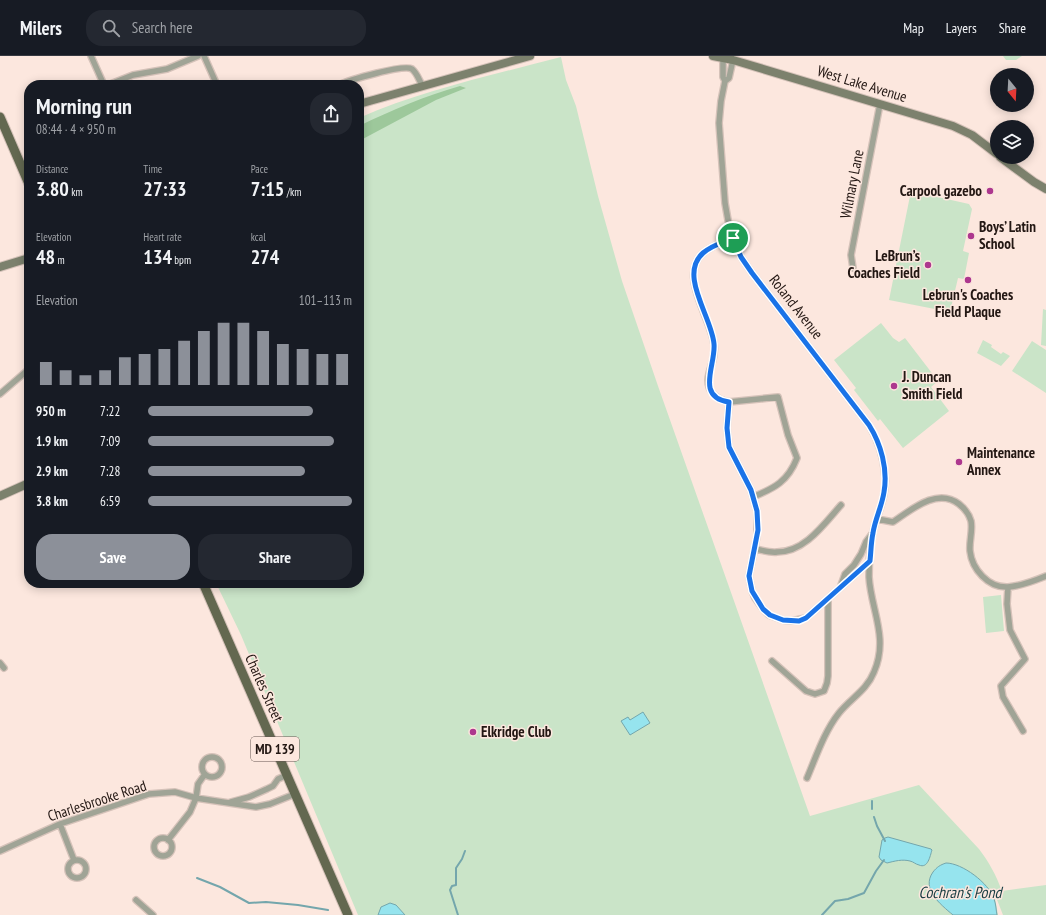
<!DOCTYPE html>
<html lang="en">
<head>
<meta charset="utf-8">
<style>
  :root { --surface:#171b24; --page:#242831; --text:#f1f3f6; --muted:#9ea1a6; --line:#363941; --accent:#8c9099 }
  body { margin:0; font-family:"PT Sans Narrow",sans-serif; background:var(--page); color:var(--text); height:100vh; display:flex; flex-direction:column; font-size:15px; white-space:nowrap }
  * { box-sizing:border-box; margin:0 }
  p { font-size:13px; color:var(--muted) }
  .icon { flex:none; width:22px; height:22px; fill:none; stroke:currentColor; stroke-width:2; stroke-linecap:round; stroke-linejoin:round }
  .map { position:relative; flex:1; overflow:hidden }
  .side { position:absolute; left:24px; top:24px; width:340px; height:508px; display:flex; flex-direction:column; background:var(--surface); border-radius:16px; box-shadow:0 2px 10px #0003 }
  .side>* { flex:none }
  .needle { width:26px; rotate:162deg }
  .fabs { position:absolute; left:990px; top:12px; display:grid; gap:8px }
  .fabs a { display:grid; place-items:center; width:44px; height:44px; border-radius:50%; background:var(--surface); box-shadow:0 2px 10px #0003; font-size:20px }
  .pin { position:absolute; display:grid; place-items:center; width:34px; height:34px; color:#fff; margin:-17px; border:2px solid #fff; border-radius:50%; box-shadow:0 1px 4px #0007 }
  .round { display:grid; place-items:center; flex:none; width:42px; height:42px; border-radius:16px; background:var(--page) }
  .head { display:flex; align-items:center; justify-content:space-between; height:68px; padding:0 12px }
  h1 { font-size:22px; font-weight:700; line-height:30px }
  .stats { display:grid; grid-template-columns:repeat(3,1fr); gap:6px; height:68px; padding:4px 12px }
  .stats div { display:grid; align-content:center }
  .stats b { font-size:20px; font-weight:700 }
  .stats small { font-size:11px; font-weight:400 }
  .stats p { font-size:11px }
  .chart { height:112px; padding:8px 12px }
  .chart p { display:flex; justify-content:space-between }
  .chart svg { width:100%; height:72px; margin-top:4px; stroke:var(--accent); stroke-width:6 }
  .button { display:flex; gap:8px; margin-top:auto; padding:8px 12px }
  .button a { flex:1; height:46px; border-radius:16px; background:var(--accent); color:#fff; font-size:16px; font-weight:700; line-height:46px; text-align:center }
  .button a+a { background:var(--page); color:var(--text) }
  ul { padding:0 12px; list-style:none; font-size:13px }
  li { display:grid; grid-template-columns:64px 48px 1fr; align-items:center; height:30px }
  li i { height:10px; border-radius:5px; background:var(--accent) }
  header { display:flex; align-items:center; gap:24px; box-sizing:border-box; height:56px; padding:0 20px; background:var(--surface); border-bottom:1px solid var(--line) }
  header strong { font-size:19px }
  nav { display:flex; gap:22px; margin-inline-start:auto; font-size:14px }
  .search { width:280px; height:36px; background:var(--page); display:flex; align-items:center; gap:10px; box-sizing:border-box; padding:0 14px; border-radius:16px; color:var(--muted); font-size:15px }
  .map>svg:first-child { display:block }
  .green { fill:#cae4c8 }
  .forest { fill:#9dc89b }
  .water { fill:#96e4ee; stroke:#74a6ac }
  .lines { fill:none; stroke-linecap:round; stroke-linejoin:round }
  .stream { stroke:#74a6ac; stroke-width:2 }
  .street-casing { stroke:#d5c2b9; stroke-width:8 }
  .secondary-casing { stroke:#d5c2b9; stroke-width:10 }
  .primary-casing { stroke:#d5c2b9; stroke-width:11 }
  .street { stroke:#a0a496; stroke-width:5.5 }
  .secondary { stroke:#7c816d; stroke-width:8 }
  .primary { stroke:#636850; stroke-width:9 }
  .route-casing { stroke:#fff; stroke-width:8 }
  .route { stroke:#1a73e8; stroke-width:5 }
  .poi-dot { fill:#ad378e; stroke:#fce7de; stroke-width:1.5 }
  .labels { text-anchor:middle; stroke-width:3; stroke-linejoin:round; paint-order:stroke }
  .shield { fill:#fce7de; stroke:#645550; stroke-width:1 }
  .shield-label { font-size:14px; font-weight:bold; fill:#231713 }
  .street-label { font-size:15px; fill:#231713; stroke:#fce7de }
  .poi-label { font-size:15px; font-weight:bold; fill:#231713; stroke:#fce7de; text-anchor:start }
  .water-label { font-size:16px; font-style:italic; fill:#183d42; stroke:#fce7de }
</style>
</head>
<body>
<header>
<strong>Milers</strong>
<div class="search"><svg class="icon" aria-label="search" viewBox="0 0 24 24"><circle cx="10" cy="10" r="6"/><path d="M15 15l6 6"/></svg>Search here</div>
<nav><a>Map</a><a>Layers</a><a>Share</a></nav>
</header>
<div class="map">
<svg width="1046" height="859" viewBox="0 0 1046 859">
  <rect width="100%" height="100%" fill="#fce7de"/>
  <path class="green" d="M1003 0H1022L1016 4H1006Z
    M561 1 566 24 576 50 598 140 622 225 658 330 810 760 919 729 979 793C989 806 996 819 1002 835L1046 829V859H1003L994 836 998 859H358L241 579 216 527H359V62C423 34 493 19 561 1Z
    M911 135 969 148 972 153 963 195 969 197 964 223 958 222 950 256 889 244Z
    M1043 253 1046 254V290L1041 289Z
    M881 267 893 282 899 286 905 282 938 325 931 331 949 355 903 392 880 363 878 365 854 334 856 332 834 304Z
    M983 284 992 289 991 291 1001 298 1003 296 1010 300 1001 310 977 297Z
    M1032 285 1046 294V337L1012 315Z
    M1001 539 1004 575 986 577 983 541Z"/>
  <path class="forest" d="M460 30 466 32 436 44 359 85V70C392 54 425 40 460 30Z"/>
  <path class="water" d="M643 656 650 667 630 679 621 665 628 661 630 664Z
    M888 781 931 793 932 794C930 800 928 813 919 809 915 808 914 806 910 805 902 803 895 805 887 807L881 804 879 801 882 784 885 782Z
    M946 807C962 807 989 827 994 843 996 848 996 854 997 859H953C940 848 921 833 933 816 937 811 940 809 946 807Z
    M390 847 396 849 405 859H378L381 851Z"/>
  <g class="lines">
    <path class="stream" d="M872 745V753
      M874 761 877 770 885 785
      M197 822 220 831 249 847 266 846 298 849 328 854
      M458 859 450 834 452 830 456 829V812L462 803 465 795
      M822 859 835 845 848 843 864 837 876 815 884 804"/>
    <g class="street-casing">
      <path id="street" d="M91 0 104 29
        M204 0 217 29
        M723 2V21L725 25 721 45 719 67 725 147 728 164 733 182 741 201 752 217 869 369C878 384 884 402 885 420 887 439 877 458 873 476 870 489 869 508 869 521 871 554 889 582 874 616 867 634 850 643 839 657 824 676 816 701 807 722
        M725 25 729 22 733 4
        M108 29 133 19 167 13 198 0
        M339 29C349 24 404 8 412 13 417 17 419 24 422 29
        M21 109 29 105
        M733 182C723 186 711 190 703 197 678 219 711 262 714 288 716 304 709 311 708 324 708 337 718 344 729 346L778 341 788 379 797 402C788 425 775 432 753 441
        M853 212 851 199 880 48
        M0 338 29 313
        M729 346 727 372 729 391 751 434 757 455V480L749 520 752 535 755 542 763 553 769 559 783 564 791 565 806 562 870 505
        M877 463 893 466C911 454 937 431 959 448 964 452 969 458 971 465 973 475 969 485 970 495 972 513 988 532 1008 531 1021 530 1034 525 1046 520
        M755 493C762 494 770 497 777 496 805 496 824 468 841 449
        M1008 531 1007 548 1010 574 1025 603 1001 630 1003 641 1023 675
        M840 532 845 518 854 509 861 498 866 486 872 478
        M772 605 806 635 815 638 824 635 827 627 828 620V543
        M0 607 4 612
        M202 711a10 10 0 1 1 20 0a10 10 0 1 1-20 0Z
        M231 746 249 741 267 733 273 730 278 723 287 719
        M60 768 74 804
        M154 791a9 9 0 1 1 18 0a9 9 0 1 1-18 0Z
        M168 784 190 756 196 742 198 728 205 718
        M0 795 60 768 149 738 175 736 196 742 256 751 270 748 295 738
        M68 813a9 9 0 1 1 18 0a9 9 0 1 1-18 0Z
        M136 844 153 859"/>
    </g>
    <g class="secondary-casing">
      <path id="secondary" d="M713 0 733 4 953 70 972 79 997 98
        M359 48 530 0
        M1000 101 1034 126 1046 133
        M0 211 29 202
        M0 440 29 427"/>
    </g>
    <g class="primary-casing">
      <path id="primary" d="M0 61 29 128
        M203 527 348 859"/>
    </g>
    <use href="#street" class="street"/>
    <use href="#secondary" class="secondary"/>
    <use href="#primary" class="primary"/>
  </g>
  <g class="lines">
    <g class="route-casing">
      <path id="route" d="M733 182 741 201 752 217 869 369C881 388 888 413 884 436 882 450 875 463 873 477 871 486 871 496 870 505L806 562 799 565 783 564 770 559 763 553 752 535 749 520 758 474 757 455 751 434 729 391 727 372 729 346C695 341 716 309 714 288 712 261 678 219 703 197 711 190 723 186 733 182Z"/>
    </g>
    <use href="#route" class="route"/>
  </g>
  <g class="poi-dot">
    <circle cx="990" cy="135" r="4"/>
    <circle cx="971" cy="180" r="4"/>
    <circle cx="928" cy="209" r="4"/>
    <circle cx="968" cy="224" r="4"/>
    <circle cx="894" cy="330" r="4"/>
    <circle cx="959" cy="406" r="4"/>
    <circle cx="473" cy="676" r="4"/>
  </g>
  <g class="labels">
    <rect class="shield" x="251" y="681" width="48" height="24" rx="3"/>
    <g class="shield-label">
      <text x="275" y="698">MD 139</text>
    </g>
    <g class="street-label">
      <text transform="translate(862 28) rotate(17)" y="5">West Lake Avenue</text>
      <text transform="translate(852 128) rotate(-79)" y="5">Wilmary Lane</text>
      <text transform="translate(796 251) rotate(52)" y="5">Roland Avenue</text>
      <text transform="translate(264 632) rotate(66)" y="5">Charles Street</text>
      <text transform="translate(97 745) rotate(-18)" y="5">Charlesbrooke Road</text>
    </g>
    <g class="poi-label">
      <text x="982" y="140" text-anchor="end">Carpool gazebo</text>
      <text x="979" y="176">Boys’ Latin<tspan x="979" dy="17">School</tspan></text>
      <text x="920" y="205" text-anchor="end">LeBrun’s<tspan x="920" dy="17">Coaches Field</tspan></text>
      <text x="968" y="244" text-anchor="middle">Lebrun's Coaches<tspan x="968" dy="17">Field Plaque</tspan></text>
      <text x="902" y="326">J. Duncan<tspan x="902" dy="17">Smith Field</tspan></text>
      <text x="967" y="402">Maintenance<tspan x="967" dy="17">Annex</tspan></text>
      <text x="481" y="681">Elkridge Club</text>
    </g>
    <g class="water-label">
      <text x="960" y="842">Cochran's Pond</text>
    </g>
  </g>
</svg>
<div class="fabs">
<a><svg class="needle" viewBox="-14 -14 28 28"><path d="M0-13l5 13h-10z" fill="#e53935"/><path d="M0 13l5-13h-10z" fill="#9ea1a6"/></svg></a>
<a><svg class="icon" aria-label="layers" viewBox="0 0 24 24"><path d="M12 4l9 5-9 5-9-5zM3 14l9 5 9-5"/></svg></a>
</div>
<div class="pin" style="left:733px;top:182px;background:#1e9e55"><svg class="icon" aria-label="arrive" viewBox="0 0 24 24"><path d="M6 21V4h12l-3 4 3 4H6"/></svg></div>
<section class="side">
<div class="head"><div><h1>Morning run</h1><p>08:44 · 4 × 950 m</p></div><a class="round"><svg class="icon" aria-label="share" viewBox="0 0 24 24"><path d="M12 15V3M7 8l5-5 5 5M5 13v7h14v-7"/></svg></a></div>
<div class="stats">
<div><p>Distance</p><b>3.80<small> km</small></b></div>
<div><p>Time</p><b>27:33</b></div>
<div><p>Pace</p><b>7:15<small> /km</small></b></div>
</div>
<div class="stats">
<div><p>Elevation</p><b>48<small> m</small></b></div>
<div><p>Heart rate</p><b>134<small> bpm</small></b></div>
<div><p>kcal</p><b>274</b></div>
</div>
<div class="chart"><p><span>Elevation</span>101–113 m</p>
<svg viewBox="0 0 160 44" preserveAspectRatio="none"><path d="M5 44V30M15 44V35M25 44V38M35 44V35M45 44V27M55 44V25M65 44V22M75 44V17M85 44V11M95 44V6M105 44V6M115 44V11M125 44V19M135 44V22M145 44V25M155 44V25"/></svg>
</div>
<ul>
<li><b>950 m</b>7:22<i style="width:81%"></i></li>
<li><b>1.9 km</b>7:09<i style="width:91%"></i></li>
<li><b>2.9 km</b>7:28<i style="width:77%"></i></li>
<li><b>3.8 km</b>6:59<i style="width:100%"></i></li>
</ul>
<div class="button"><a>Save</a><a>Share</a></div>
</section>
</div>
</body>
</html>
